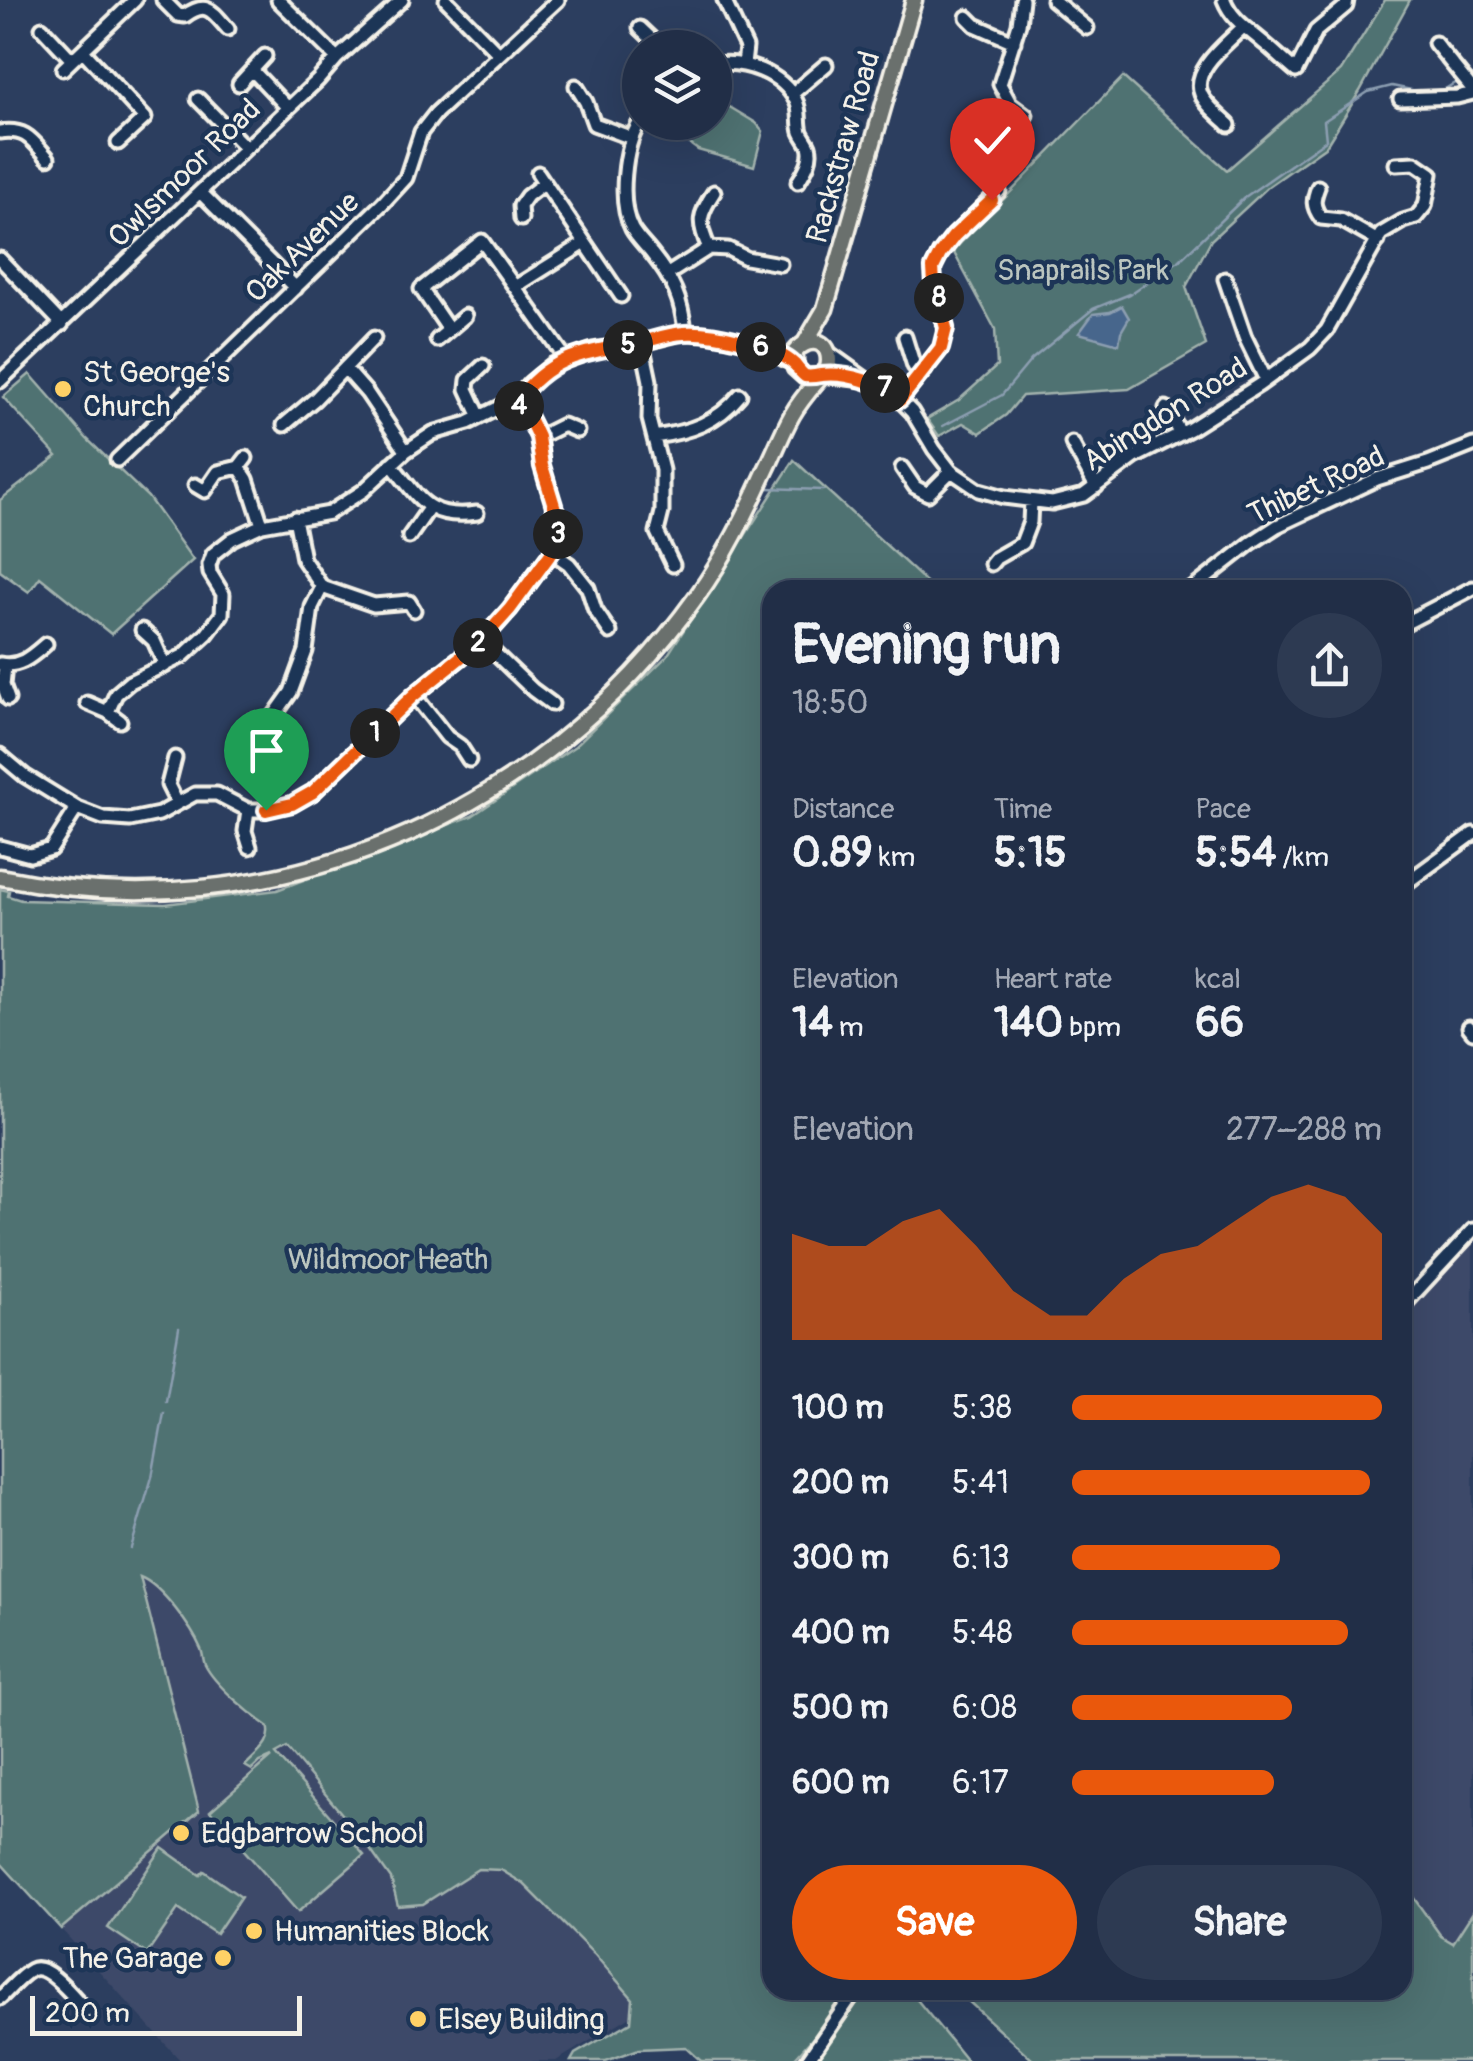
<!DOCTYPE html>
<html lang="en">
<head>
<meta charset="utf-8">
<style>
  :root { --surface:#212e47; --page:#2d3a52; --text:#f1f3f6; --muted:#a2a8b4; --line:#3e4a60; --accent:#ea580c }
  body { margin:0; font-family:Pangolin,sans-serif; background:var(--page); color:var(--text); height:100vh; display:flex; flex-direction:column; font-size:38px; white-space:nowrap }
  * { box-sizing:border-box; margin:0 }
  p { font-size:32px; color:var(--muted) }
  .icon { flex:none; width:55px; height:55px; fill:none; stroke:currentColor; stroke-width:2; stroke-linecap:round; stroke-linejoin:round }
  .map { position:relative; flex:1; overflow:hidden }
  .drawer { position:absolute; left:762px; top:580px; width:650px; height:1420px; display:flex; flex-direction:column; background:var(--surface); border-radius:30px; box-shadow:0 10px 40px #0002,0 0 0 2px var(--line) }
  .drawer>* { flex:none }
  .buttons { position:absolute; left:622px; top:30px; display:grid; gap:20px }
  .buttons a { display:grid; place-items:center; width:110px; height:110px; border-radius:50%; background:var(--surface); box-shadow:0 10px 40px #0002,0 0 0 2px var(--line); font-size:50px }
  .scale { position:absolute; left:30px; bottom:25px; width:272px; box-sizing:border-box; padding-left:10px; border:5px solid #f4f1e8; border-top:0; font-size:28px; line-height:35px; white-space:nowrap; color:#f4f1e8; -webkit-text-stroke:8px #1d3557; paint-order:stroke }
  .pin { position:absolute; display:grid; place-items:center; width:85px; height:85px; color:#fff; margin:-102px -42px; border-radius:50% 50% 50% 0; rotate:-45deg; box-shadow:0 0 10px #0007 }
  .pin .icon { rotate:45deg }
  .km { position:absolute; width:50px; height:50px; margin:-25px; border-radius:50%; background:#222; color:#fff; font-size:28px; line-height:50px; text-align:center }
  .round { display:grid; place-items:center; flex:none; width:105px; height:105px; border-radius:52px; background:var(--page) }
  .summary { display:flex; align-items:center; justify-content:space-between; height:170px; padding:0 30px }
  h1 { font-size:55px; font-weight:700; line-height:75px }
  .metrics { display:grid; grid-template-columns:repeat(3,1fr); gap:15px; height:170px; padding:10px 30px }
  .metrics div { display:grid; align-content:center }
  .metrics b { font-size:42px; font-weight:700 }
  .metrics small { font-size:28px; font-weight:400 }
  .metrics p { font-size:28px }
  .chart { height:280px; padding:20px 30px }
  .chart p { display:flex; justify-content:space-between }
  .chart svg { width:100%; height:180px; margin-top:10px; fill:var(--accent); opacity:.7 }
  .primary-button { display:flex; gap:20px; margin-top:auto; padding:20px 30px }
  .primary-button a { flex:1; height:115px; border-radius:60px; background:var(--accent); color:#fff; font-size:40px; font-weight:700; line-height:115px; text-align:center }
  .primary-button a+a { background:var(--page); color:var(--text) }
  ul { padding:0 30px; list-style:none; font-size:32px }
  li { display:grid; grid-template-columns:160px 120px 1fr; align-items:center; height:75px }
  li i { height:25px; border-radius:12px; background:var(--accent) }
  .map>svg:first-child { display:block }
  .built { fill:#3e4969 }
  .green { fill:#507272; stroke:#a2b2ad; stroke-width:2.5 }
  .water { fill:#47668c; stroke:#8c9eb1; stroke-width:2.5 }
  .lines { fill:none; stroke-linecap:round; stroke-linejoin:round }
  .stream { stroke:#8c9eb1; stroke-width:2.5 }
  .minor-casing { stroke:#f4f1e8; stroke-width:19 }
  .major-casing { stroke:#f4f1e8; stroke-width:21 }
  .minor { stroke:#1d3557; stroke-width:11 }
  .major { stroke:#6b706d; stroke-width:14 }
  .route-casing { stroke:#fff; stroke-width:20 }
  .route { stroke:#ea580c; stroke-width:12 }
  .poi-dot { fill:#ffd166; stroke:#1d3557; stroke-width:4 }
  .labels { text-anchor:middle; stroke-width:9; stroke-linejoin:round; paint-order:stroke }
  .street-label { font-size:30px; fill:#f4f1e8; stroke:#1d3557 }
  .park-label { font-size:30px; fill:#bbc5bf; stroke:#1d3557 }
  .poi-label { font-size:30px; fill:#f4f1e8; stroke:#1d3557; text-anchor:start }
</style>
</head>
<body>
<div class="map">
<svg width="1473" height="2061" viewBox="0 0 1473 2061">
  <rect width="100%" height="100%" fill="#2c3e5f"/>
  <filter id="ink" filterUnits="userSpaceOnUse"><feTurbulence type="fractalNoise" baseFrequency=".01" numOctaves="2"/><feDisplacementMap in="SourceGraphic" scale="20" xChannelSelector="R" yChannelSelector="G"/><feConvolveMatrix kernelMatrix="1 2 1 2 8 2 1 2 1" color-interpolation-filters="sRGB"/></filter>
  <g filter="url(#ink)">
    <path class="built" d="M1473 1243V1925L1458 1951 1403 1906 1402 1321Z
      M132 1549 481 1804 651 2004 556 2061H181L0 1862Z"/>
    <path class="green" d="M1385 0H1410L1360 91 1326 146 1269 186 1211 240 1186 287 1206 345 1129 389 1022 396 1006 415 980 433 963 423 939 436 927 419 959 400 997 366 995 329 953 251 1123 77 1227 170 1341 71Z
      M723 103 756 123 763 131 754 166 698 150 679 136 678 128 691 123 715 122V105Z
      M30 374 87 439 148 497 193 560 111 634 40 577 29 592 0 571V500L57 456 3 397Z
      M794 460 935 590H772V1990H847L835 2013 792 2061H701L686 2047 639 2049 606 2061H571L575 2054 631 2022 633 1999 594 1954 524 1884 501 1870 478 1869 423 1904 398 1906 391 1879 362 1838 287 1748 276 1754 364 1855 298 1912 210 1811 272 1757 260 1762 252 1770 245 1766C256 1754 274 1743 268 1726 249 1713 215 1685 205 1665 203 1660 203 1654 201 1649 192 1628 161 1585 140 1577L199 1811 61 1929 0 1862V889L9 891 8 896 21 900 165 904 277 890 472 816 575 746 667 656Z
      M162 1848 200 1875 204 1871 241 1897 216 1934 178 1909 147 1954 108 1928Z
      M1403 1883 1441 1936 1453 1943 1473 1912V2061H1034L956 1990H1402Z
      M863 1990H909L967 2061H812Z"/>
    <path class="water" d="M1122 306 1129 318 1121 332 1119 344 1079 333 1093 314 1110 312Z"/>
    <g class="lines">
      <path class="stream" d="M1470 76 1473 75
        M943 426 1002 395 1031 360 1093 309 1130 294 1180 260 1245 197 1326 140 1324 121 1368 92 1392 86 1421 92 1445 89 1458 81
        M767 488 823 490
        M166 1401 179 1328
        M131 1548 152 1477 164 1413"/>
      <g class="minor-casing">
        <path id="minor" d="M163 0 178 15 185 16C207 0 212 11 228 29
          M278 0 337 58
          M446 0 499 54
          M724 0 746 47 744 65
          M1022 0 1019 24 1000 84 1010 103 1026 115
          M1053 0 1087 28
          M1224 0C1232 20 1248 29 1264 43 1275 52 1285 62 1296 71L1316 31 1346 6 1347 0
          M967 17 975 25 1014 42
          M42 28 72 60
          M640 28 661 48
          M1435 43 1473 90
          M83 51 145 118 118 143
          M715 64C745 60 782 73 796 101 801 111 798 122 801 132 803 137 807 141 809 146 813 158 805 171 798 182
          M63 69 135 0
          M252 70 288 108
          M239 84 265 56
          M576 86 586 102 594 124 632 138
          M792 94 826 65
          M198 99 246 148
          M1400 99 1457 97 1473 93
          M640 122C624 146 618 203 632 229 637 238 646 246 652 254 673 280 682 300 685 332
          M1229 125C1220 116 1206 106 1201 94 1191 69 1228 43 1243 27
          M0 132C26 128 32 140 48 158
          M538 173 621 296
          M1318 187C1313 200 1312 206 1321 218L1341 220 1378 241
          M200 192 296 288
          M521 219 520 206 527 196 544 183
          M709 248C697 222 699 215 714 192
          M0 259 62 324
          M668 274 709 248 728 249 746 258 780 264
          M1225 279 1245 337 1266 380
          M515 287 585 243
          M449 330 421 289 482 241 566 359
          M905 337 914 366 925 370
          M437 340 465 316
          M642 343 650 381 649 419 662 470V512L657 532 673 565
          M829 353 868 381 884 387 900 400 912 412 934 449 951 471 979 490 1004 497 1052 503 1084 495 1135 457 1190 429 1259 385 1310 348 1327 330 1381 234 1403 221 1416 217 1425 206 1431 174 1415 163 1396 164
          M345 368 367 393 406 451
          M822 375 863 380
          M0 381 318 80 337 58 402 0
          M900 400 941 348 946 328 934 283 933 268 940 254 954 236 999 191
          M1166 408 1181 434
          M480 417 467 389 468 380 483 366
          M284 425 315 399 374 338
          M539 437 563 425 577 431
          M654 437C690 432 717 423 740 395
          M1072 443 1096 487
          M117 460 383 203 406 178 421 132 436 113 558 0
          M391 464C420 499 428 520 477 513
          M239 467 247 479 262 525
          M902 468 915 487 928 494 951 471
          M195 485 205 491 218 472 239 467 246 458
          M295 518 303 559 322 587 374 605 409 602 414 610
          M409 537 430 507
          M552 552 569 564 588 588 595 610 610 632
          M991 564 996 558 1022 543 1030 522 1031 502
          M1191 590 1251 543 1277 526 1377 479 1428 463 1473 445
          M1402 625 1473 588
          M142 630 154 641 165 666
          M482 641 533 690 552 704
          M0 664C20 668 32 656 46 644
          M5 666 3 685 8 699
          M414 695 447 737 460 746 469 760
          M87 703 108 712
          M120 721 108 712 116 694 130 682 183 656 207 634 222 614 223 594 210 573 209 565 213 554 232 539 262 525 329 513 363 491 406 451 433 433 468 423 504 405 515 402 530 383 552 365 593 350 642 343 685 332 708 334 740 340 764 348 795 365
          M252 721 282 725
          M269 723 291 692 306 651 312 607 322 587
          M0 755 25 776 77 808 103 818 130 820 159 814 195 794H217L248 810H266L292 804 313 792 414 695 482 641 510 609 552 552 558 536 559 522 542 466 539 437 529 418 515 402
          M175 758 168 785 177 803
          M248 810 245 831 250 847
          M0 847 30 855 51 849 77 808
          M1402 886 1473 834
          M1469 1027 1473 1032
          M1402 1307 1473 1230
          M0 1998C9 1990 20 1976 31 1970 47 1961 76 2000 87 2011
          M807 2061 856 1990"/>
      </g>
      <g class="major-casing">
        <path id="major" d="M805 343 825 309 914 0
          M0 877C271 933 538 819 697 596 725 557 746 514 766 470 775 452 782 433 792 415 802 397 816 383 828 368 834 343 811 332 795 352V368L805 377H818"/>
      </g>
      <use href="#minor" class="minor"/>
      <use href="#major" class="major"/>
    </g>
  </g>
  <g class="lines" filter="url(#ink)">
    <g class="route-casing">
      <path id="route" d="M266 810 292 804 313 792 414 695 482 640 510 609 552 552 558 536 559 522 542 466 538 437 529 418 516 402C547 359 580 352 630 345 648 342 665 334 684 333 711 331 775 345 795 365 798 369 801 373 805 376 810 377 816 376 821 375 849 372 879 383 900 400L941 348 946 328 934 283 933 268 940 254 954 236 992 200"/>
    </g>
    <use href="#route" class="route"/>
  </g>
  <g class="poi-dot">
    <circle cx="63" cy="389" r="10"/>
    <circle cx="181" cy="1833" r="10"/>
    <circle cx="254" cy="1931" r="10"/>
    <circle cx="223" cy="1958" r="10"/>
    <circle cx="418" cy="2019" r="10"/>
  </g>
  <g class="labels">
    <g class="street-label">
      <text transform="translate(843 147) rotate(-74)" y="10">Rackstraw Road</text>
      <text transform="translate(184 173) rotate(-44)" y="10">Owlsmoor Road</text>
      <text transform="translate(302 247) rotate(-44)" y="10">Oak Avenue</text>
      <text transform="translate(1165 414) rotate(-32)" y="10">Abingdon Road</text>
      <text transform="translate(1316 485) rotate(-25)" y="10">Thibet Road</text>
    </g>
    <g class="park-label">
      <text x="1083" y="280">Snaprails Park</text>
      <text x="388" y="1269">Wildmoor Heath</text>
    </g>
    <g class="poi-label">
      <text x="83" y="382">St George's<tspan x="83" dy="34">Church</tspan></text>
      <text x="201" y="1843">Edgbarrow School</text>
      <text x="274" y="1941">Humanities Block</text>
      <text x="203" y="1968" text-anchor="end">The Garage</text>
      <text x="438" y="2029">Elsey Building</text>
    </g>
  </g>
</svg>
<div class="buttons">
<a><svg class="icon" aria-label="layers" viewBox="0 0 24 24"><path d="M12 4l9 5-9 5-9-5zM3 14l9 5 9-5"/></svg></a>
</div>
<div class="scale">200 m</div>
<div class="pin" style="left:266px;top:810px;background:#1e9e55"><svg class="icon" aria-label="arrive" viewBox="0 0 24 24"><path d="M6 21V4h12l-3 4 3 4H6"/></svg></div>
<div class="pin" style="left:992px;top:200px;background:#d93025"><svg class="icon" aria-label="check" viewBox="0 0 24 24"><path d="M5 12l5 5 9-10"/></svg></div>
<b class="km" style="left:375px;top:733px">1</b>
<b class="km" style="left:478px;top:643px">2</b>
<b class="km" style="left:558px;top:534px">3</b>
<b class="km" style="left:519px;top:406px">4</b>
<b class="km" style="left:628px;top:345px">5</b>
<b class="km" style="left:761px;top:347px">6</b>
<b class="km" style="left:885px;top:388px">7</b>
<b class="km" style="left:939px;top:298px">8</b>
<section class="drawer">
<div class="summary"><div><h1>Evening run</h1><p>18:50</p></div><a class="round"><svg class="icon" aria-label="share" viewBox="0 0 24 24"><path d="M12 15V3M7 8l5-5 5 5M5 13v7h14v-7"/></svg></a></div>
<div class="metrics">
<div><p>Distance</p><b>0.89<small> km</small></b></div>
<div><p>Time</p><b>5:15</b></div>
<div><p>Pace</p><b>5:54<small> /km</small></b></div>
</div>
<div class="metrics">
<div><p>Elevation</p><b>14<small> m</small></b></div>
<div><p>Heart rate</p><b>140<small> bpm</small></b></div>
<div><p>kcal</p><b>66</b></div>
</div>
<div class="chart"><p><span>Elevation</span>277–288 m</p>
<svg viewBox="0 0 160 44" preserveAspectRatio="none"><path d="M0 44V18L10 21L20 21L30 15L40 12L50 21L60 32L70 38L80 38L90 29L100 23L110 21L120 15L130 9L140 6L150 9L160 18V44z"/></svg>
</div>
<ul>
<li><b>100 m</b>5:38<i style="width:100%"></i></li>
<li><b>200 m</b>5:41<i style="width:96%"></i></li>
<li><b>300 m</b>6:13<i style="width:67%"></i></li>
<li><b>400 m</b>5:48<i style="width:89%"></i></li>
<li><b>500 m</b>6:08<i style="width:71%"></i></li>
<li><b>600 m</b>6:17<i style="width:65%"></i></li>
</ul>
<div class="primary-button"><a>Save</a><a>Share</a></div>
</section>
</div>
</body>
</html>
